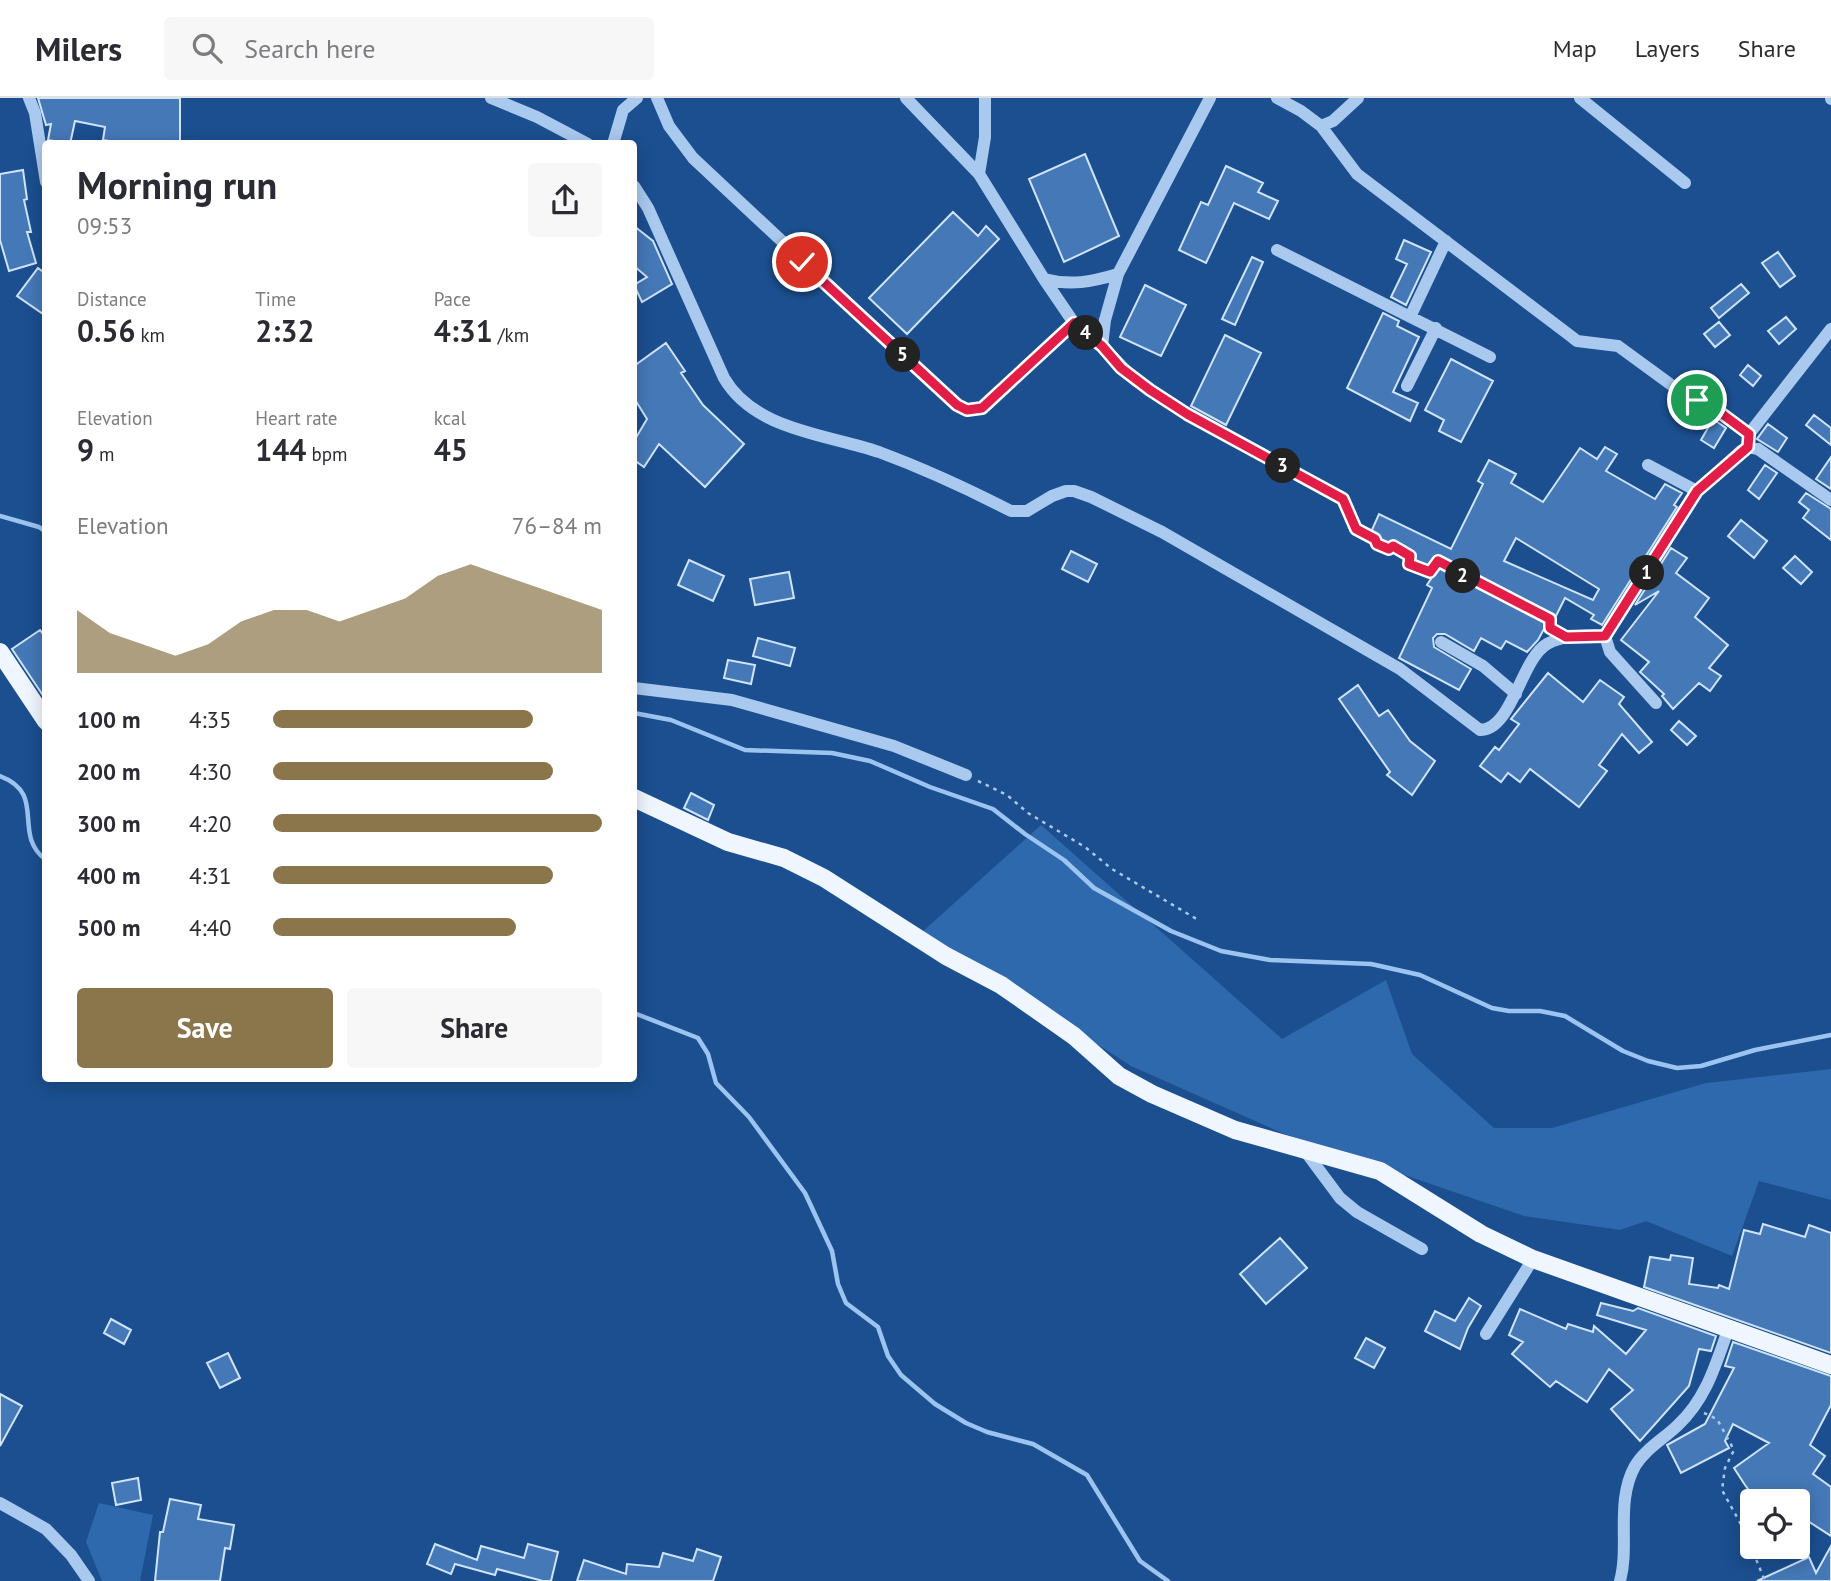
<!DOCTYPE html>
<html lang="en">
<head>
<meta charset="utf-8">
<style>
  :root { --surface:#fff; --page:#f7f7f7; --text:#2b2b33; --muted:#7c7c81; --line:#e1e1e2; --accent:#8a764a }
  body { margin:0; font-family:"PT Sans",sans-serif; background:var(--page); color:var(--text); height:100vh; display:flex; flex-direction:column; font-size:26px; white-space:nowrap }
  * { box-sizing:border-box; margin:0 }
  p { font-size:23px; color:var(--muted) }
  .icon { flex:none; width:38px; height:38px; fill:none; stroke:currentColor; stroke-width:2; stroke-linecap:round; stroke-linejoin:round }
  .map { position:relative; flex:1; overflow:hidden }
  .panel { position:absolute; left:42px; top:42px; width:595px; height:942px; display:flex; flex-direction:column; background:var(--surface); border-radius:7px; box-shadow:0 4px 18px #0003 }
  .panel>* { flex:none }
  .controls { position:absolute; left:1740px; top:1391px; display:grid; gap:14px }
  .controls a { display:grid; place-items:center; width:70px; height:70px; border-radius:7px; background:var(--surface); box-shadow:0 4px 18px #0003; font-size:35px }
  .pin { position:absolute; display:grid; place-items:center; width:60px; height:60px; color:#fff; margin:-30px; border:4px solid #fff; border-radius:50%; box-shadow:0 2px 7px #0007 }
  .km { position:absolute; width:35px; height:35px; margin:-18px; border-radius:50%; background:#222; color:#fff; font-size:19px; line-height:35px; text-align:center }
  .round { display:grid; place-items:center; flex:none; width:74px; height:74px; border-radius:7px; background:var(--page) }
  .headline { display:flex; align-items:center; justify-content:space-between; height:119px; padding:0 35px }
  h1 { font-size:38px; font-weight:700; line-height:52px }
  .stats { display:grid; grid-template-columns:repeat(3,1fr); gap:10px; height:119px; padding:7px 35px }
  .stats div { display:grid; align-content:center }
  .stats b { font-size:30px; font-weight:700 }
  .stats small { font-size:19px; font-weight:400 }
  .stats p { font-size:19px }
  .chart { height:196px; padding:14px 35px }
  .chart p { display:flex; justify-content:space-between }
  .chart svg { width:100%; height:126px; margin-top:7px; fill:var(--accent); opacity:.7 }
  .button { display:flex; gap:14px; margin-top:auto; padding:14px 35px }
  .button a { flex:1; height:80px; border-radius:7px; background:var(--accent); color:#fff; font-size:28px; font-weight:700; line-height:80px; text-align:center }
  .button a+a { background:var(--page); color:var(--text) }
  ul { padding:0 35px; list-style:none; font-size:23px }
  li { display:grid; grid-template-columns:112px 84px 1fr; align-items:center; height:52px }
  li i { height:18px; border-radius:9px; background:var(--accent) }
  header { display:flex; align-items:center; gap:42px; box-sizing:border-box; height:98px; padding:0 35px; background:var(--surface); border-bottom:2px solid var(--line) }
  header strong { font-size:33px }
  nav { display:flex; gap:38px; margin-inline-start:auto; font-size:24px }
  .search { width:490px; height:63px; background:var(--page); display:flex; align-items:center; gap:18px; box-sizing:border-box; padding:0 24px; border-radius:7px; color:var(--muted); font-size:26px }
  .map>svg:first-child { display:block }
  .green { fill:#2e69ad }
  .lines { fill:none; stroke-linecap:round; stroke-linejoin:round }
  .stream { stroke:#9cc4f0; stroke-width:4.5 }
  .building { fill:#4478b7; stroke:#cfe3fa; stroke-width:2; fill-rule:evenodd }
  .path { stroke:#a9c9ee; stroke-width:2.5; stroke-dasharray:3.5 5; stroke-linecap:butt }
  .minor { stroke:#a9c9ee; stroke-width:12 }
  .major { stroke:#f0f6ff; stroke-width:18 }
  .route-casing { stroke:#fff; stroke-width:14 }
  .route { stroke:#e11d48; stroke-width:9 }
</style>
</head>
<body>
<header>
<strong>Milers</strong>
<div class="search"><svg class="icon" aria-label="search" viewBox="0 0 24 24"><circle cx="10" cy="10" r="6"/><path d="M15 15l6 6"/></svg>Search here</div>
<nav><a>Map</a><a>Layers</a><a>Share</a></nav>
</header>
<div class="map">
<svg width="1831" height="1483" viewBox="0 0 1831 1483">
  <rect width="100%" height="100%" fill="#1b4f8f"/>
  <path class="green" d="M1041 727 1282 941 1386 882 1412 956 1494 1030H1552L1706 985 1831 971V1102L1759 1083 1732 1158 1646 1123 1620 1132 1524 1118 1282 1035 1131 968 922 834Z
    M99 1405 153 1417 140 1483H102L86 1444Z"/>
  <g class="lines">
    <path class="stream" d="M0 418 39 429 46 434
      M634 615 671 622 745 652 832 655 870 663 930 689 993 711 1025 736 1064 762 1094 790 1171 833 1221 853 1270 862 1371 866 1420 877 1492 910 1509 913H1540L1565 918 1623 953 1648 963 1677 970 1701 968 1755 952 1831 937
      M0 678C48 696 11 736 46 762
      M634 915 698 940 708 956 716 985 749 1019 805 1095 832 1153 838 1186 846 1205 878 1229 888 1258 901 1277 935 1306 966 1325 987 1334 1033 1346 1087 1377 1140 1463 1168 1483"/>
  </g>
  <path class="building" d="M38 0H180V46H126L103 42 105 29 75 23 70 46 48 42 51 26 46 27Z
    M1085 56 1119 138 1064 164 1029 81Z
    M1226 68 1263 85 1258 94 1278 103 1269 121 1234 105 1206 165 1179 152 1201 104 1208 107Z
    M23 72 27 101 24 102 31 134H27L36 165 9 173 0 142V76Z
    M953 114 978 138 986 128 999 141 907 236 869 200Z
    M634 128 653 143 672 186 642 204 634 187 647 179 634 168Z
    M1404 142 1431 154 1406 207 1391 199 1407 166 1396 161Z
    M1778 154 1795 178 1780 189 1762 165Z
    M1252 159 1263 164 1235 227 1222 221Z
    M38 170 46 176V218L17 198Z
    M1741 186 1749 195 1719 220 1711 210Z
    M1145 187 1186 207 1161 258 1120 239Z
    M1383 215 1399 223 1397 228 1419 239 1393 294 1418 305 1410 323 1347 290Z
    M1786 219 1796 231 1779 246 1768 233Z
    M1719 224 1730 237 1715 249 1704 236Z
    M1225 237 1261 255 1226 327 1191 308Z
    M666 245 685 273 681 275 703 307 744 346 705 389 659 346 644 369 634 362V343L647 321 634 300V268Z
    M1451 261 1493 283 1461 344 1439 333 1444 322 1425 312Z
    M1748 267 1761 278 1753 288 1740 277Z
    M1814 317 1831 330V347L1806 327Z
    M1713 321 1726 330 1714 350 1701 342Z
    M1768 326 1787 340 1778 354 1757 341Z
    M1605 349 1617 356 1606 373 1655 401 1665 386 1682 395 1674 407 1677 409 1602 527 1591 521 1594 517 1565 500 1555 520 1551 518 1538 542 1527 554 1506 543 1501 551 1481 540 1474 553 1445 536H1437L1433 540 1434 549 1471 571 1459 592 1399 560 1432 490 1427 487 1436 473 1376 441 1378 438 1371 434 1379 416 1451 451 1483 386 1478 383 1489 362 1516 376 1511 385 1543 404 1580 350 1597 361ZM1516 440 1599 491 1593 502 1504 463Z
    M1831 359V391L1816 381Z
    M1765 367 1777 375 1759 401 1748 392Z
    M1806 395 1831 411V442L1803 420 1809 412 1799 404Z
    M1741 422 1767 443 1754 460 1728 438Z
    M1671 450 1687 460 1676 475 1709 500 1695 519 1728 547 1709 570 1721 578 1710 593 1699 585 1673 611 1662 598 1664 596 1640 574 1649 564 1621 542 1659 493 1635 507Z
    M1071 453 1097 466 1088 484 1062 471Z
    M1795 458 1812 474 1801 486 1783 470Z
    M689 462 724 478 713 503 678 487Z
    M789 474 794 500 755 507 750 481Z
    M40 532 46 540V602L12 551Z
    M758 540 795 550 790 568 753 558Z
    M728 562 755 567 751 586 724 580Z
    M1548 575 1583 604 1600 582 1624 599 1619 606 1652 644 1639 655 1622 636 1599 667 1607 673 1579 709 1530 671 1520 684 1508 675 1501 684 1480 668 1495 649 1499 652 1519 626 1511 621Z
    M1358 587 1379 618 1388 612 1410 643 1435 663 1412 697 1387 677 1390 674 1339 601Z
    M1679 623 1696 638 1687 647 1671 632Z
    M691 695 714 707 708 722 684 710Z
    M1763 1126 1805 1139 1809 1127 1831 1135V1255L1644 1189 1650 1159 1670 1162 1671 1157 1693 1160 1689 1186 1718 1190 1719 1187 1729 1191 1744 1132 1760 1136Z
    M1280 1140 1307 1170 1266 1206 1240 1176Z
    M1469 1200 1481 1208 1468 1230 1460 1251 1425 1233 1435 1213 1455 1223Z
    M1601 1205 1633 1213 1638 1210 1716 1238 1711 1253 1699 1251 1689 1288 1640 1343 1611 1311 1633 1292 1609 1271 1587 1304 1556 1283 1550 1289 1512 1256 1523 1244 1509 1237 1520 1211 1566 1231 1568 1226 1593 1234 1594 1228 1626 1256 1646 1232 1597 1217Z
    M111 1221 131 1232 124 1246 104 1235Z
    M1366 1240 1385 1250 1374 1270 1355 1260Z
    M1733 1244 1831 1278V1307L1810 1347 1825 1358 1813 1376 1831 1389V1438L1797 1416V1404H1758L1745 1387 1734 1370 1769 1345 1733 1326 1725 1343 1729 1350 1681 1375 1667 1347 1705 1326 1734 1270 1725 1268Z
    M228 1255 240 1280 220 1290 207 1265Z
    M0 1296 22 1308 0 1348Z
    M138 1380 141 1402 116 1407 112 1385Z
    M170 1401 201 1407 198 1421 234 1427 230 1451 225 1450 220 1483H155L160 1434H163Z
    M435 1446 477 1462 481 1448 524 1460 528 1446 558 1454 551 1483H543L497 1471 495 1477 455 1466 451 1476 427 1466Z
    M1831 1448V1483H1757L1809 1459 1816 1475Z
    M697 1451 721 1459 713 1483H577L584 1462 626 1476 627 1466 659 1469 663 1455 693 1463Z"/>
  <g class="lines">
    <path class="path" d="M1350 413 1356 431 1375 441 1377 446 1389 451 1393 448 1410 458 1409 466 1430 474 1438 463 1550 521 1551 530
      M978 683 1007 697 1028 715 1085 749 1112 771 1200 823
      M1704 1315 1717 1321 1734 1352 1725 1370 1722 1392 1744 1432 1765 1483"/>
    <path class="minor" d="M29 0 35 15 46 84
      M491 0 537 19 588 46
      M657 0 669 28 693 60 957 307 967 312 982 310 1074 225
      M906 0 979 76 1044 181C1071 188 1091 184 1118 176L1210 0
      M1277 0 1301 13 1321 28 1333 23 1358 0
      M1580 0 1685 85
      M1831 0V1
      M1321 28 1357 76 1572 239 1577 243 1618 248 1692 302 1710 307 1749 336 1748 349
      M613 46 623 12 637 0
      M979 76 985 39V0
      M634 88 648 110 724 280C755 333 827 336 879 354 922 370 970 392 1011 413H1027L1052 398 1066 393H1074L1091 399 1162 434 1400 571 1480 632C1512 632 1521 561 1547 546 1565 536 1586 538 1605 538L1697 393 1741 353 1748 349 1758 351 1831 402
      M1277 152 1490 259
      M1044 181 1074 225 1102 248 1135 282 1187 316 1343 401
      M1411 217 1446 143
      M1102 248 1105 222 1118 176
      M1407 288 1436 230
      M1749 336 1831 231
      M1648 367 1697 393
      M1605 538 1610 554 1656 605
      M1441 544 1483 568 1516 596
      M634 590 732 602 894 648 966 677
      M1305 1053 1340 1100 1357 1114 1422 1151
      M1486 1236 1533 1161
      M0 1405 46 1431 71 1457 89 1483
      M1620 1483C1630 1447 1615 1404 1635 1368 1645 1351 1665 1340 1678 1327 1707 1300 1716 1265 1729 1229"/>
    <path class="major" d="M0 554 46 623
      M634 700 728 744 784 760 824 780 946 858 1001 887 1074 938 1119 978 1152 996 1235 1032 1380 1073 1481 1136 1533 1161 1831 1267"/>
  </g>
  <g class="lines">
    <g class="route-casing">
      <path id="route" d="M802 164 957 307 967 312 982 310 1074 225 1102 248 1121 270 1150 292 1187 316 1343 401 1356 431 1375 441 1377 446 1389 451 1393 448 1410 458 1409 466 1430 474 1438 463 1550 521V530L1566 539 1605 538 1697 393 1748 349 1749 336 1710 307 1697 302"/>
    </g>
    <use href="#route" class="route"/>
  </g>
</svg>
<div class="controls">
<a><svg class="icon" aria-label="locate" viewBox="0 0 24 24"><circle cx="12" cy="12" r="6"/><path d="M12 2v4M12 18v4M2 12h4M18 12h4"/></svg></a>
</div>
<div class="pin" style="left:1697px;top:302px;background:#1e9e55"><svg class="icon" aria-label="arrive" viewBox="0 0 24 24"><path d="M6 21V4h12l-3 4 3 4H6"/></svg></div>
<div class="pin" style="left:802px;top:164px;background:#d93025"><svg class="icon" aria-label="check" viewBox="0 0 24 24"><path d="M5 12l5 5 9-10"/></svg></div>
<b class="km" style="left:1647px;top:475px">1</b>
<b class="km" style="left:1463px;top:478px">2</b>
<b class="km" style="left:1283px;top:368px">3</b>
<b class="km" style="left:1086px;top:235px">4</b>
<b class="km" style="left:903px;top:257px">5</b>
<section class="panel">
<div class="headline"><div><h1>Morning run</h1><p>09:53</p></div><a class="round"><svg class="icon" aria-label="share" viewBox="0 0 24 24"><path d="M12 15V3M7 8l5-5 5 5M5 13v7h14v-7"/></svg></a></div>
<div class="stats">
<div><p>Distance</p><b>0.56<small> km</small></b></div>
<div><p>Time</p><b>2:32</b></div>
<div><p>Pace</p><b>4:31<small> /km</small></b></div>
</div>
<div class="stats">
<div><p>Elevation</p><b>9<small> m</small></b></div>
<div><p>Heart rate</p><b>144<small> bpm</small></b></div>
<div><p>kcal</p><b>45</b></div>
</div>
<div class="chart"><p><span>Elevation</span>76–84 m</p>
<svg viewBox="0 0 160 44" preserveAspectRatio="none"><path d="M0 44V22L10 30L20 34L30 38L40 34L50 26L60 22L70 22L80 26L90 22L100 18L110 10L120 6L130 10L140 14L150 18L160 22V44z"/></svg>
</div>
<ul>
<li><b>100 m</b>4:35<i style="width:79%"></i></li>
<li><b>200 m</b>4:30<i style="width:85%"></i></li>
<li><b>300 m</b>4:20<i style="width:100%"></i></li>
<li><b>400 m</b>4:31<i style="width:85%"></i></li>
<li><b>500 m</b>4:40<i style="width:74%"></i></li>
</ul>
<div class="button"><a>Save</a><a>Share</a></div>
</section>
</div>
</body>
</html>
